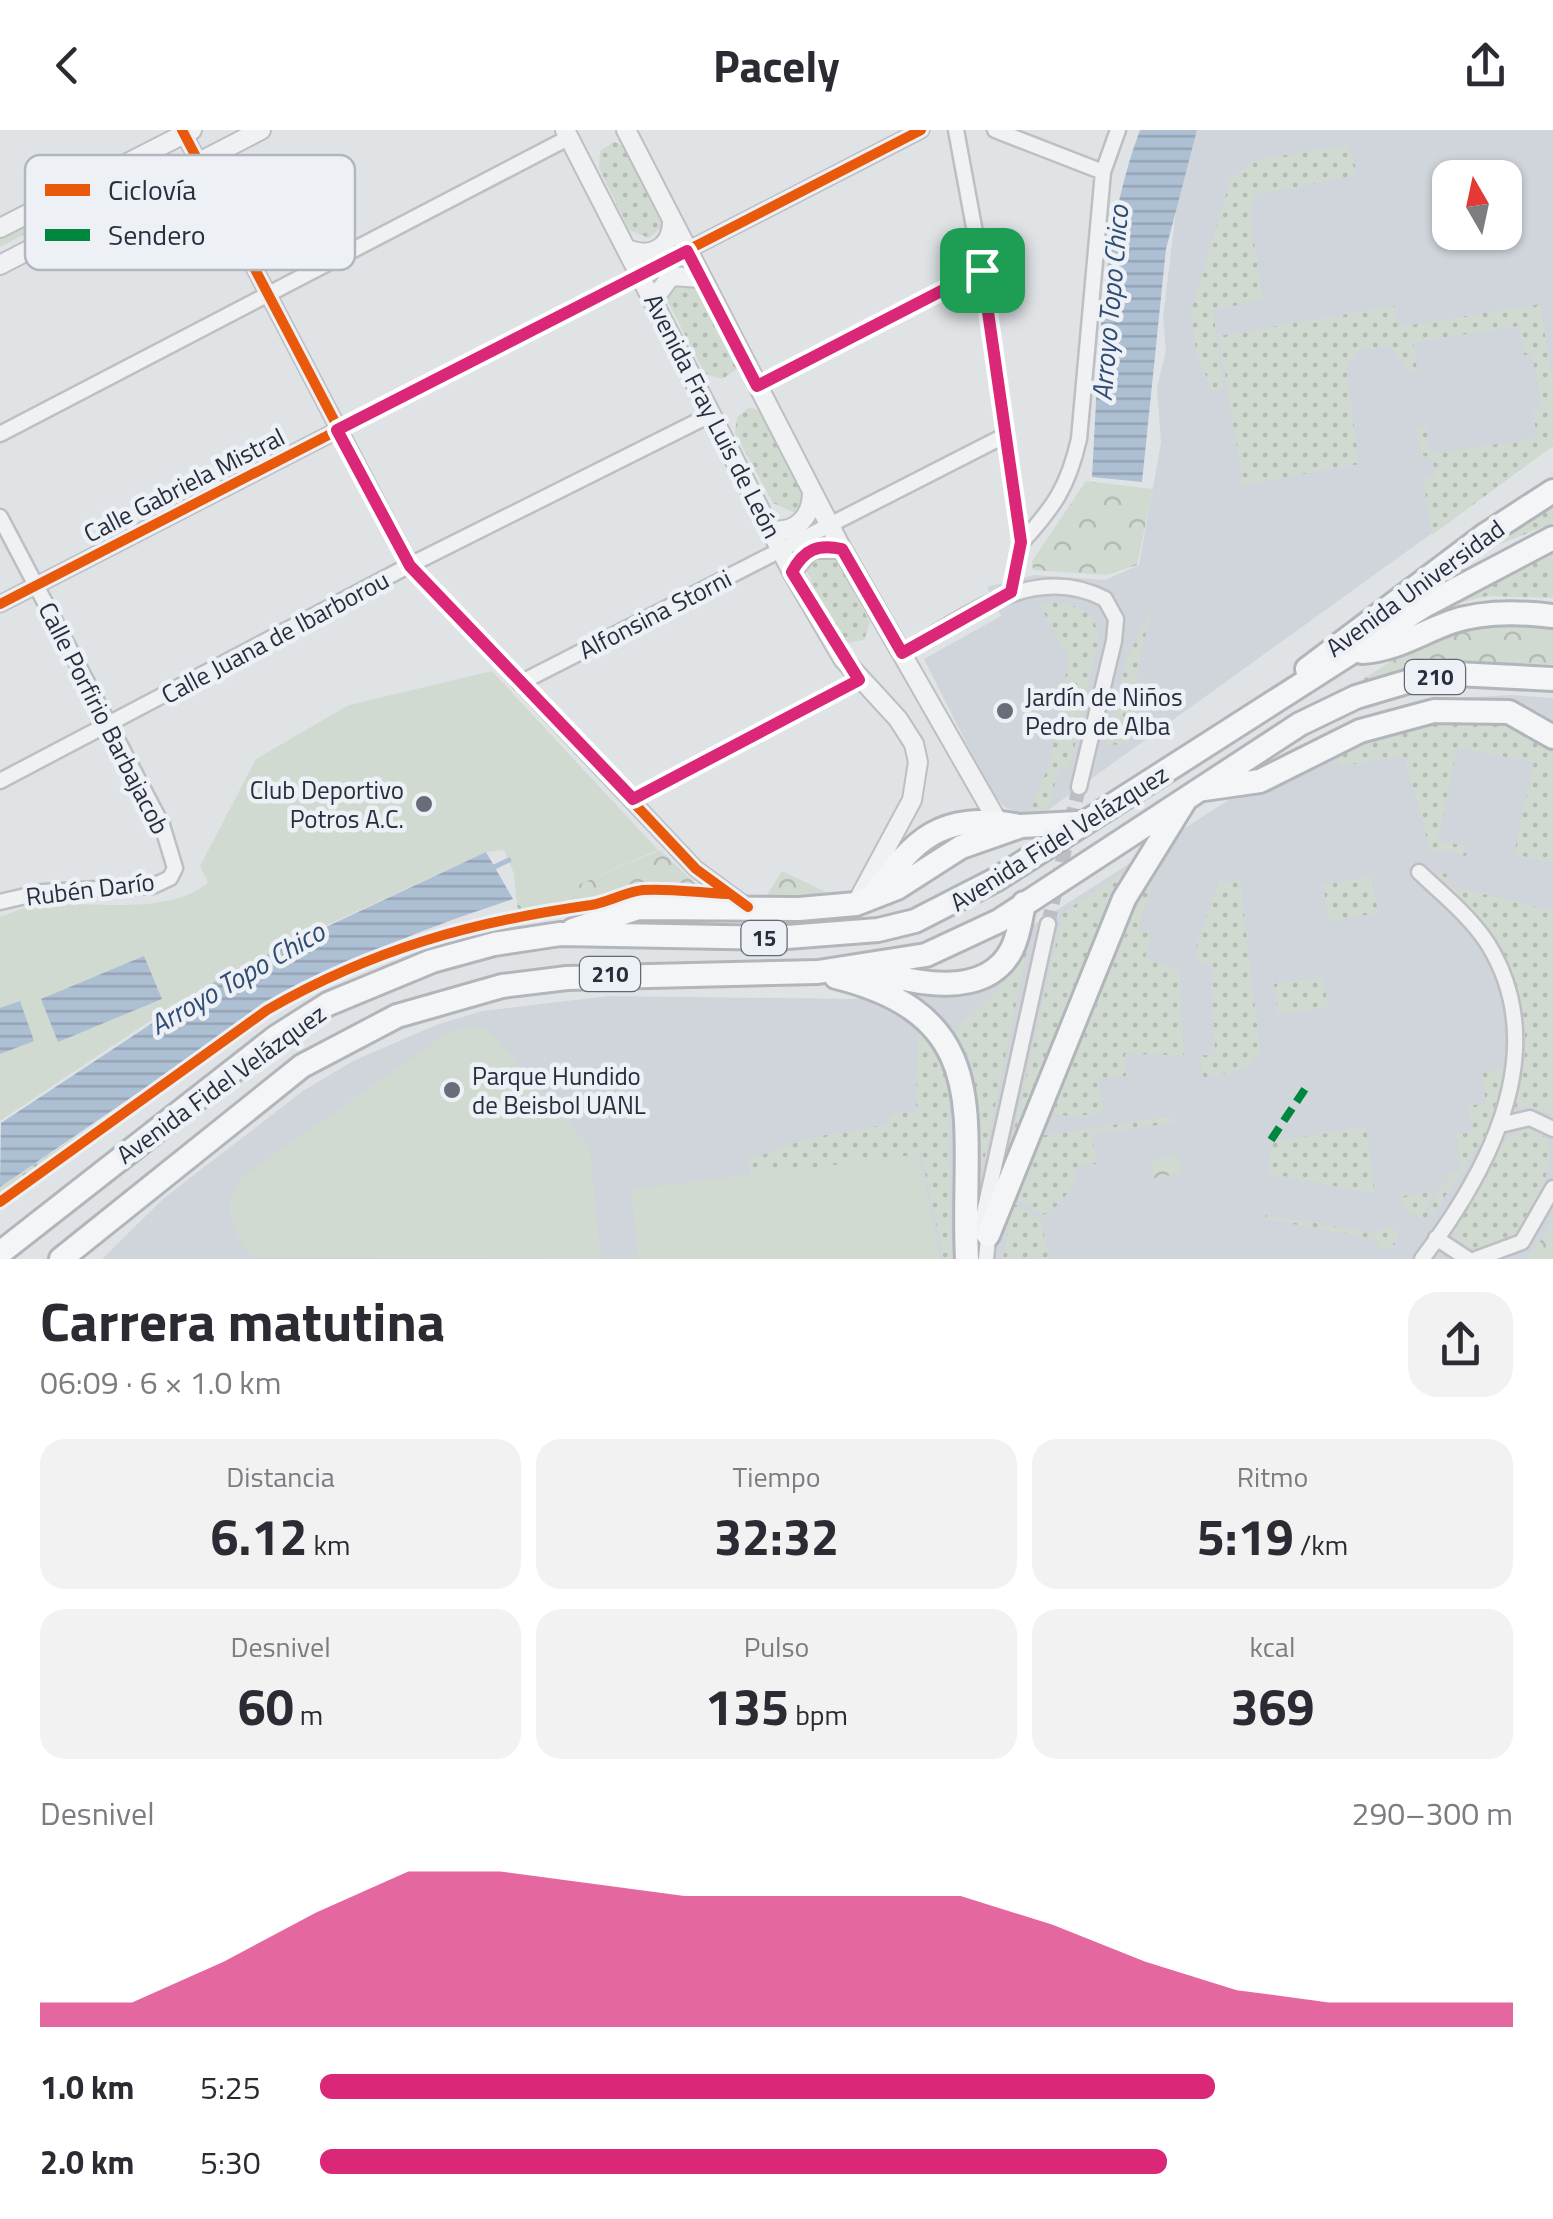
<!DOCTYPE html>
<html lang="es">
<head>
<meta charset="utf-8">
<style>
  :root { --surface:#fff; --page:#f2f2f3; --text:#2b2b33; --muted:#7c7c81; --accent:#db2777 }
  body { margin:0; font-family:"Titillium Web",sans-serif; background:var(--page); color:var(--text); height:100vh; display:flex; flex-direction:column; font-size:38px; white-space:nowrap }
  * { box-sizing:border-box; margin:0 }
  p { font-size:32px; color:var(--muted) }
  .icon { flex:none; width:55px; height:55px; fill:none; stroke:currentColor; stroke-width:2; stroke-linecap:round; stroke-linejoin:round }
  .map { position:relative; height:1129px; overflow:hidden }
  .side { display:flex; flex-direction:column; background:var(--surface); flex:1 }
  .side>* { flex:none }
  .needle { width:65px; rotate:351deg }
  .tools { position:absolute; left:1432px; top:30px; display:grid; gap:20px }
  .tools a { display:grid; place-items:center; width:90px; height:90px; border-radius:20px; background:var(--surface); box-shadow:0 2px 8px #0004; font-size:50px }
  .pin { position:absolute; display:grid; place-items:center; width:85px; height:85px; color:#fff; margin:-42px; border-radius:20px; box-shadow:0 5px 15px #0006 }
  .round { display:grid; place-items:center; flex:none; width:105px; height:105px; border-radius:30px; background:var(--page) }
  .head { display:flex; align-items:center; justify-content:space-between; height:170px; padding:0 40px }
  h1 { font-size:55px; font-weight:700; line-height:75px }
  .stats { display:grid; grid-template-columns:repeat(3,1fr); gap:15px; height:170px; padding:10px 40px }
  .stats div { display:grid; align-content:center; border-radius:25px; background:var(--page); text-align:center }
  .stats b { font-size:50px; font-weight:700 }
  .stats small { font-size:28px; font-weight:400 }
  .stats p { font-size:28px }
  .chart { height:280px; padding:20px 40px }
  .chart p { display:flex; justify-content:space-between }
  .chart svg { width:100%; height:180px; margin-top:10px; fill:var(--accent); opacity:.7 }
  ul { padding:0 40px; list-style:none; font-size:32px }
  li { display:grid; grid-template-columns:160px 120px 1fr; align-items:center; height:75px }
  li i { height:25px; border-radius:12px; background:var(--accent) }
  header { display:flex; justify-content:space-between; align-items:center; height:130px; padding:0 40px; background:var(--surface); font-size:45px; font-weight:700 }
  .map>svg:first-child { display:block }
  .built { fill:#d0d4db; fill-rule:evenodd }
  .grass { fill:url(#grass-dots) }
  .park { fill:url(#park-crowns) }
  .pitch { fill:#d0dad1 }
  .water { fill:url(#water-rules) }
  .lines { fill:none; stroke-linecap:round; stroke-linejoin:round }
  .stream { stroke:#adbfd2; stroke-width:5 }
  .minor-tunnel { stroke:#bbbfc5; stroke-width:14; stroke-dasharray:14 7; stroke-linecap:butt }
  .minor-casing { stroke:#bdbfc3; stroke-width:19 }
  .tertiary-casing { stroke:#bdbfc3; stroke-width:22 }
  .trunk-casing { stroke:#b2b6bb; stroke-width:28 }
  .minor { stroke:#f0f1f2; stroke-width:14 }
  .tertiary { stroke:#f0f1f2; stroke-width:18 }
  .trunk { stroke:#f4f5f6; stroke-width:22 }
  .quiet { stroke:#00873e; stroke-width:8; stroke-dasharray:15 8; stroke-linecap:butt }
  .cycleway-casing { stroke:#edf0f5; stroke-width:16 }
  .cycleway { stroke:#e8590c; stroke-width:10 }
  .route-casing { stroke:#fff; stroke-width:20 }
  .route { stroke:#db2777; stroke-width:12 }
  .poi-dot { fill:#686e79; stroke:#edf0f5; stroke-width:4 }
  .labels { text-anchor:middle; stroke-width:9; stroke-linejoin:round; paint-order:stroke }
  .shield { fill:#edf0f5; stroke:#626976; stroke-width:2.5 }
  .shield-label { font-size:22px; font-weight:bold; fill:#272f3f }
  .street-label { font-size:25px; fill:#272f3f; stroke:#edf0f5 }
  .poi-label { font-size:25px; fill:#272f3f; stroke:#edf0f5; text-anchor:start }
  .water-label { font-size:28px; font-style:italic; fill:#304d74; stroke:#edf0f5 }
  .key { fill:#edf0f5; stroke:#b2b6be; stroke-width:2.5 }
  .key-label { font-size:28px; fill:#272f3f }
</style>
</head>
<body>
<header><svg class="icon" aria-label="back" viewBox="0 0 24 24"><path d="M15 5l-7 7 7 7"/></svg>Pacely<svg class="icon" aria-label="share" viewBox="0 0 24 24"><path d="M12 15V3M7 8l5-5 5 5M5 13v7h14v-7"/></svg></header>
<div class="map">
<svg width="1553" height="1129" viewBox="0 0 1553 1129">
  <defs>
    <pattern id="grass-dots" width="8" height="8" patternUnits="userSpaceOnUse" patternTransform="scale(2.5)"><rect width="8" height="8" fill="#d0dad1"/><path d="M2 2h.1M6 6h.1" fill="none" stroke="#b3bbb4" stroke-width="1.8" stroke-linecap="round"/></pattern>
    <pattern id="park-crowns" width="20" height="18" patternUnits="userSpaceOnUse" patternTransform="scale(2.5)"><rect width="20" height="18" fill="#d0dad1"/><path d="M2 6a3 3 0 1 1 6 0M12 15a3 3 0 1 1 6 0" fill="none" stroke="#b3bbb4"/></pattern>
    <pattern id="water-rules" width="6" height="5" patternUnits="userSpaceOnUse" patternTransform="scale(2.5)"><rect width="6" height="5" fill="#adbfd2"/><path d="M0 2.5h6" fill="none" stroke="#95a4b5"/></pattern>
  </defs>
  <rect width="100%" height="100%" fill="#e0e3e6"/>
  <path class="built" d="M1197 0H1553V316L1048 680 1021 683 1004 677 989 658 924 529 1001 486 987 457 1034 445 1105 450 1139 435 1161 313 1157 258 1166 220 1163 188 1177 71ZM1450 48H1505V102H1450Z
    M1510 565 1553 568V1129H102L164 1068 303 961 353 931 436 895 482 881 609 866 855 869 905 858 954 863 1024 801 1349 593 1437 569Z"/>
  <path class="grass" d="M614 12C638 17 661 73 663 96L649 108 629 100 599 38 600 21Z
    M1347 15 1356 38 1353 46 1254 65 1251 93 1263 170 1213 180 1224 259 1212 261 1196 221 1191 182 1231 48 1256 30Z
    M162 23 167 31 0 117V107Z
    M698 153 737 230 736 240 722 249 705 244 667 170 670 155Z
    M1540 174 1553 255V316L1432 405 1423 349 1435 346 1433 330 1421 324 1416 299 1426 297 1431 324 1537 308 1533 281 1541 278 1532 224 1524 225 1519 196 1413 212 1417 240 1409 241 1391 216 1360 219 1346 237 1359 334 1243 355 1219 206 1395 176 1399 197Z
    M750 277 764 283 807 367 797 384 773 373 735 303 737 287Z
    M1553 365V393L1477 423Z
    M814 422 836 424 870 493 864 510 847 513 840 509 806 440Z
    M1553 422V468L1487 466 1445 477Z
    M1038 473C1069 472 1099 476 1098 512L1070 637 1059 639 1048 680 1028 683 1050 633 1069 526Z
    M1152 478 1139 532 1129 614 1106 615 1127 528Z
    M1461 588C1498 591 1527 596 1553 625V733L1514 724 1534 632 1457 618 1438 710 1468 717 1466 726 1441 719 1431 723 1404 626 1339 636 1337 627C1376 604 1417 595 1461 588Z
    M1130 737 1111 773 1010 1018 1063 783Z
    M1441 743 1447 744 1446 755 1553 781V985L1532 977H1514C1536 910 1526 846 1480 790 1467 774 1447 764 1437 746Z
    M1155 746 1138 799 1151 805 1145 828 1179 841 1184 925 1125 924 1126 946 1098 948 1104 982 1073 987 1052 983 1139 771Z
    M1372 747 1378 783 1329 791 1323 755Z
    M1240 750 1260 921 1245 939 1204 948 1199 926 1215 924 1211 833H1197L1196 817 1218 753Z
    M1031 801 984 1031H978L974 939 955 900 1002 857 1000 847 1021 826 1026 805Z
    M1323 847 1328 877 1278 884 1274 854Z
    M918 903H923L944 935 948 954 951 1129H944L921 1024 751 1045 748 1030 809 1008 889 994 891 984 916 982Z
    M1508 938 1485 1006 1432 1086 1429 1080 1441 1056 1448 1054 1447 1043 1461 1040 1456 1005 1473 1002 1469 976 1486 973 1481 943Z
    M167 946 0 1069V1057Z
    M1172 986 1173 993 1092 1004 1096 1034 1079 1036C1074 1056 1062 1076 1043 1085L1014 1067 1039 1006Z
    M1366 997 1375 1064 1268 1043 1272 1012Z
    M1526 998 1544 1006 1551 1019 1545 1051 1514 1109C1492 1118 1474 1127 1455 1107V1093L1502 1013Z
    M1435 1060 1425 1080 1429 1086 1423 1089 1409 1083 1399 1067Z
    M1013 1073 1041 1091 1049 1129H1003Z
    M1266 1085 1374 1103 1389 1095 1398 1102V1110L1390 1119H1382L1372 1108 1265 1089Z"/>
  <path class="park" d="M1086 351 1153 359 1137 435 1107 445 1033 440 1032 431Z
    M1487 489H1553V534L1433 533 1351 557 1408 520Z
    M660 720 703 761C638 755 583 773 517 781V775L549 767Z
    M782 741 830 764 767 765Z
    M1179 1026 1182 1043 1154 1048 1151 1030Z
    M1553 1095V1129H1526Z"/>
  <path class="pitch" d="M492 541 658 720 549 767 517 775 514 744 504 720 486 722 295 810 174 875 0 991V787C12 783 25 776 38 775 90 770 165 787 208 753L200 736 256 629 349 575Z
    M469 897 488 900 590 1017 601 1129 252 1127C231 1102 220 1073 243 1046L448 903Z
    M919 1025 940 1129H638L631 1059Z"/>
  <path class="water" d="M1140 0H1197L1166 119 1142 352 1092 347C1099 231 1099 110 1140 0Z
    M486 722 513 769C460 787 406 805 356 830 230 893 117 979 0 1057L1 993 228 843Z
    M144 826 162 869 58 912 41 869Z
    M20 871 34 911 0 924V878Z"/>
  <g class="lines">
    <path class="stream" d="M490 739 509 730"/>
    <path class="minor-tunnel" d="M1048 794 1079 657"/>
    <g class="minor-casing">
      <path id="minor" d="M182 0 410 435 696 739 745 775
        M956 0 982 140 1021 413 1011 462
        M995 0 1103 42
        M757 256 982 140
        M0 304 568 8
        M0 387 162 695 175 738 170 748 153 756 43 762 0 772
        M1021 413C1054 377 1068 357 1079 309L1103 42 1118 0
        M0 474 921 0
        M903 523C963 488 1033 431 1105 469L1116 489 1114 511 1079 657
        M520 553 1004 306
        M0 651 410 435 712 284
        M633 669 859 550
        M1419 742C1442 764 1470 786 1488 814 1553 920 1489 1041 1422 1129
        M1500 995 1530 988 1553 999
        M980 1101 1048 794
        M1436 1108 1468 1129
        M986 1129 989 1098
        M1476 1129 1522 1112 1553 1058"/>
    </g>
    <g class="tertiary-casing">
      <path id="tertiary" d="M565 0 792 442 843 529 898 589 914 614 918 632 912 670 856 774
        M626 0 842 419 998 692
        M0 98 192 0
        M630 120C652 128 671 117 672 93
        M0 135 261 0
        M654 169 671 146 701 148
        M770 400C796 404 812 387 812 362
        M792 442 811 419H842"/>
    </g>
    <g class="trunk-casing">
      <path id="trunk" d="M1362 522C1396 520 1420 503 1451 492 1483 481 1520 482 1553 486
        M1307 539 1485 405 1553 361
        M1204 659 1260 651 1360 601 1434 581 1509 582 1553 607
        M873 766C916 708 939 683 1015 695
        M573 800 638 778 799 779 856 774 897 758 961 717 1021 696 1078 693
        M869 839C911 853 986 871 1012 819 1019 805 1021 788 1024 773
        M836 847C1001 888 960 994 967 1129
        M988 1105 1124 769 1184 672
        M0 1123 276 907 328 874 432 831 494 814 560 804 774 808 878 800 915 791 997 749 1424 476 1553 408
        M61 1129 302 936 397 886 502 856 567 848 818 842 926 825 999 791 1300 594 1356 567 1420 548 1456 544 1553 549"/>
    </g>
    <use href="#minor" class="minor"/>
    <use href="#tertiary" class="tertiary"/>
    <use href="#trunk" class="trunk"/>
    <path class="quiet" d="M1271 1010 1307 956"/>
    <g class="cycleway-casing">
      <path id="cycleway" d="M182 0 410 435 696 739 748 777
        M0 474 921 0
        M0 1072 267 880C373 819 471 792 591 775 609 772 625 762 643 760 670 758 699 763 727 764"/>
    </g>
    <use href="#cycleway" class="cycleway"/>
  </g>
  <g class="lines">
    <g class="route-casing">
      <path id="route" d="M687 121 757 256 982 140 1021 412 1011 462 902 523 842 419C818 414 804 419 792 442L859 550 633 669 410 436 337 300Z"/>
    </g>
    <use href="#route" class="route"/>
  </g>
  <g class="poi-dot">
    <circle cx="1005" cy="581" r="10"/>
    <circle cx="424" cy="674" r="10"/>
    <circle cx="452" cy="960" r="10"/>
  </g>
  <g class="labels">
    <g class="shield">
      <rect x="1405" y="530" width="60" height="34" rx="8"/>
      <rect x="741.5" y="791" width="45" height="34" rx="8"/>
      <rect x="580" y="827" width="60" height="34" rx="8"/>
    </g>
    <g class="shield-label">
      <text x="1435" y="555">210</text>
      <text x="764" y="816">15</text>
      <text x="610" y="852">210</text>
    </g>
    <g class="street-label">
      <text transform="translate(713 286) rotate(63)" y="9">Avenida Fray Luis de León</text>
      <text transform="translate(184 355) rotate(-27)" y="9">Calle Gabriela Mistral</text>
      <text transform="translate(1415 458) rotate(-36)" y="9">Avenida Universidad</text>
      <text transform="translate(655 484) rotate(-27)" y="9">Alfonsina Storni</text>
      <text transform="translate(275 507) rotate(-28)" y="9">Calle Juana de Ibarborou</text>
      <text transform="translate(104 588) rotate(63)" y="9">Calle Porfirio Barbajacob</text>
      <text transform="translate(1059 708) rotate(-32)" y="9">Avenida Fidel Velázquez</text>
      <text transform="translate(90 759) rotate(-7)" y="9">Rubén Darío</text>
      <text transform="translate(221 954) rotate(-36)" y="9">Avenida Fidel Velázquez</text>
    </g>
    <g class="poi-label">
      <text x="1025" y="576">Jardín de Niños<tspan x="1025" dy="29">Pedro de Alba</tspan></text>
      <text x="404" y="669" text-anchor="end">Club Deportivo<tspan x="404" dy="29">Potros A.C.</tspan></text>
      <text x="472" y="955">Parque Hundido<tspan x="472" dy="29">de Beisbol UANL</tspan></text>
    </g>
    <g class="water-label">
      <text transform="translate(1110 173) rotate(-85)" y="10">Arroyo Topo Chico</text>
      <text transform="translate(237 848) rotate(-30)" y="10">Arroyo Topo Chico</text>
    </g>
  </g>
  <rect x="25" y="25" width="330" height="115" rx="15" class="key"/>
  <rect x="45" y="54" width="45" height="12" fill="#e8590c"/>
  <rect x="45" y="99" width="45" height="12" fill="#00873e"/>
  <g class="key-label">
    <text x="108" y="70">Ciclovía</text>
    <text x="108" y="115">Sendero</text>
  </g>
</svg>
<div class="tools">
<a><svg class="needle" viewBox="-14 -14 28 28"><path d="M0-13l5 13h-10z" fill="#e53935"/><path d="M0 13l5-13h-10z" fill="#7c7c81"/></svg></a>
</div>
<div class="pin" style="left:982px;top:140px;background:#1e9e55"><svg class="icon" aria-label="arrive" viewBox="0 0 24 24"><path d="M6 21V4h12l-3 4 3 4H6"/></svg></div>
</div>
<section class="side">
<div class="head"><div><h1>Carrera matutina</h1><p>06:09 · 6 × 1.0 km</p></div><a class="round"><svg class="icon" aria-label="share" viewBox="0 0 24 24"><path d="M12 15V3M7 8l5-5 5 5M5 13v7h14v-7"/></svg></a></div>
<div class="stats">
<div><p>Distancia</p><b>6.12<small> km</small></b></div>
<div><p>Tiempo</p><b>32:32</b></div>
<div><p>Ritmo</p><b>5:19<small> /km</small></b></div>
</div>
<div class="stats">
<div><p>Desnivel</p><b>60<small> m</small></b></div>
<div><p>Pulso</p><b>135<small> bpm</small></b></div>
<div><p>kcal</p><b>369</b></div>
</div>
<div class="chart"><p><span>Desnivel</span>290–300 m</p>
<svg viewBox="0 0 160 44" preserveAspectRatio="none"><path d="M0 44V38L10 38L20 28L30 16L40 6L50 6L60 9L70 12L80 12L90 12L100 12L110 19L120 28L130 35L140 38L150 38L160 38V44z"/></svg>
</div>
<ul>
<li><b>1.0 km</b>5:25<i style="width:75%"></i></li>
<li><b>2.0 km</b>5:30<i style="width:71%"></i></li>
</ul>
</section>
</body>
</html>
